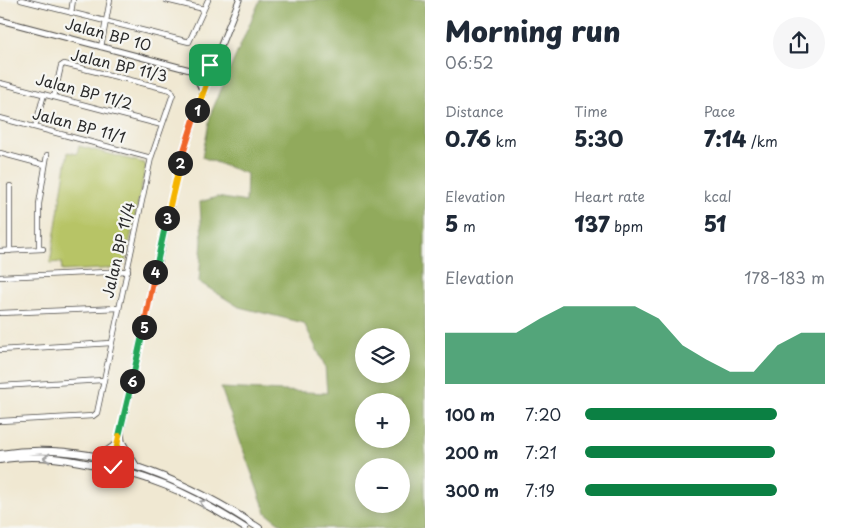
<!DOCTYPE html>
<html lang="en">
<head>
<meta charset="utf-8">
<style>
  :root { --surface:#fff; --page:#f6f6f7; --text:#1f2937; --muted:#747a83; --accent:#0b8043 }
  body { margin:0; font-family:"Playpen Sans",sans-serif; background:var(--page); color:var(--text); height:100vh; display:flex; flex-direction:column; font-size:19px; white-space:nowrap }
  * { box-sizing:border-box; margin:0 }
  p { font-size:16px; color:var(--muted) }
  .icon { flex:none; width:28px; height:28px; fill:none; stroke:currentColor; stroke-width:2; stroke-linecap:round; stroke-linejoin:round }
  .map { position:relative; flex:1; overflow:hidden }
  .panel { display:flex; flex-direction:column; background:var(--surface); width:420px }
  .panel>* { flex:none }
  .buttons { position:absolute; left:355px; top:328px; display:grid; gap:10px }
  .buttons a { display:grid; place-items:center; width:55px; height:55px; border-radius:50%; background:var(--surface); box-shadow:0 2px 12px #0003; font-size:25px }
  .pin { position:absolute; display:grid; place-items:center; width:42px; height:42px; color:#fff; margin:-21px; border-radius:10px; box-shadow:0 2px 8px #0006 }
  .km { position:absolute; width:25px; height:25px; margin:-12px; border-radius:50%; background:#222; color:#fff; font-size:14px; line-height:25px; text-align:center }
  .round { display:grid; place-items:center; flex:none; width:52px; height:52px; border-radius:26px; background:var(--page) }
  .headline { display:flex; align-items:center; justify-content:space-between; height:85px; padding:0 20px }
  h1 { font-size:28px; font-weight:800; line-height:38px }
  .figures { display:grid; grid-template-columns:repeat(3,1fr); gap:8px; height:85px; padding:5px 20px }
  .figures div { display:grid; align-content:center }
  .figures b { font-size:21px; font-weight:800 }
  .figures small { font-size:14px; font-weight:400 }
  .figures p { font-size:14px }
  .chart { height:140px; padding:10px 20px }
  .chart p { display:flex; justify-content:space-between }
  .chart svg { width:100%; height:90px; margin-top:5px; fill:var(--accent); opacity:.7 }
  ul { padding:0 20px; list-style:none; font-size:16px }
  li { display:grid; grid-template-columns:80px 60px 1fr; align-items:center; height:38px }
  li i { height:12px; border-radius:6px; background:var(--accent) }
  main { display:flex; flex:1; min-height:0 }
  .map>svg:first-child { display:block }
  .green { fill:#b7c466; stroke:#717848 }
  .forest { fill:#91aa5b; stroke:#5e6a43; fill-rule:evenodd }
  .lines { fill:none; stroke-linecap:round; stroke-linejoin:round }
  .minor-casing { stroke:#494744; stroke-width:6 }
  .tertiary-casing { stroke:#494744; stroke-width:7 }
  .primary-casing { stroke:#494744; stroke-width:8 }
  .minor { stroke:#fff; stroke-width:4.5 }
  .tertiary { stroke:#fff; stroke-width:5 }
  .primary { stroke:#fff; stroke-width:6 }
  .oneway { stroke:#a0a0a0 }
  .split-1-casing { stroke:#fff; stroke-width:10 }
  .split-2-casing { stroke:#fff; stroke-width:10 }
  .split-3-casing { stroke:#fff; stroke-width:10 }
  .split-4-casing { stroke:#fff; stroke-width:10 }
  .split-5-casing { stroke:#fff; stroke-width:10 }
  .split-6-casing { stroke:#fff; stroke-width:10 }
  .split-7-casing { stroke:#fff; stroke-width:10 }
  .split-8-casing { stroke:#fff; stroke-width:10 }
  .split-1 { stroke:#f5b400; stroke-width:6 }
  .split-2 { stroke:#f0652b; stroke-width:6 }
  .split-3 { stroke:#f5b400; stroke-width:6 }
  .split-4 { stroke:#22a559; stroke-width:6 }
  .split-5 { stroke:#f0652b; stroke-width:6 }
  .split-6 { stroke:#22a559; stroke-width:6 }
  .split-7 { stroke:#22a559; stroke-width:6 }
  .split-8 { stroke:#f5b400; stroke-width:6 }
  .labels { text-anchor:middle; stroke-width:4.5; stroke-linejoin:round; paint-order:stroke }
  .street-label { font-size:15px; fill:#2b2b2b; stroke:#f6f6f2 }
</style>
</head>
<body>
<main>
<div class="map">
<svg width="425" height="528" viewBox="0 0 425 528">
  <rect width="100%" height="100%" fill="#f6f6f2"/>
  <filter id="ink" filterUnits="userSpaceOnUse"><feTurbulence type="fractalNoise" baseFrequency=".02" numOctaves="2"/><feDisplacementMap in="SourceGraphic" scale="10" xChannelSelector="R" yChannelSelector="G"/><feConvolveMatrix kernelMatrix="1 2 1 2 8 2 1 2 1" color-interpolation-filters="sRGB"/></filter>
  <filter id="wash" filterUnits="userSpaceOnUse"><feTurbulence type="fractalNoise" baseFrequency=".0096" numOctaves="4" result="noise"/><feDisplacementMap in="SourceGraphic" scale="20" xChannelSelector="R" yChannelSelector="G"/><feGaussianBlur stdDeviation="1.12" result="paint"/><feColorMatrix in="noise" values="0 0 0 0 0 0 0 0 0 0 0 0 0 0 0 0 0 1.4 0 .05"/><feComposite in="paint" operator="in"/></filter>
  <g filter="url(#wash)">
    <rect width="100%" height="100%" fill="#f0e8d2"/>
    <path class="green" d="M79 146 144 163 146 166 125 263 120 268 62 271 61 262 50 263 68 152 77 154Z"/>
    <path class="forest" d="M260 0H425V528H286L266 513 221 388 327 393 325 366 304 323 239 307 199 282 202 240 200 202 217 197 246 202 247 174 202 157 211 113ZM364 336H401V374H364ZM364 401H401V439H364ZM364 466H401V504H364Z"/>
  </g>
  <g filter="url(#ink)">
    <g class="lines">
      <g class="minor-casing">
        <path id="minor" d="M21 0 189 42 208 0
          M166 0 204 9
          M71 13 73 0
          M101 47 110 0
          M0 83 162 125
          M0 118 151 158
          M35 127 44 94
          M0 153 45 165
          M39 249V204L47 155
          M0 251 43 249
          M10 251V186
          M0 277 128 271
          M0 313 119 308
          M0 350 111 343
          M0 386 103 380
          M0 421 93 416 97 413 151 158 173 94 171 90 64 64 61 66 54 97"/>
      </g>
      <g class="tertiary-casing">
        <path id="tertiary" d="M0 20 209 75
          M193 70 203 92
          M197 71 213 63
          M113 467 179 166 209 75 239 0
          M119 468 123 449 121 433"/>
      </g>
      <g class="primary-casing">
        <path id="primary" d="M123 444 136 466
          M0 454C93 439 183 478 259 528
          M98 457 117 444
          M0 460C26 455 54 457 80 462 146 473 188 492 245 528"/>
      </g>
      <use href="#minor" class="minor"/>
      <use href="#tertiary" class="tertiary"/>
      <use href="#primary" class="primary"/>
    </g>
    <defs><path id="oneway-chevron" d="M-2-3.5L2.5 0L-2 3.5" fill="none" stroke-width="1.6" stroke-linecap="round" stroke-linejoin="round" transform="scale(1.25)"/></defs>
    <g class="oneway">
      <use href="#oneway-chevron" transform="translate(47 458) rotate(-179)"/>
      <use href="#oneway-chevron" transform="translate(203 503) rotate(-152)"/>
    </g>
  </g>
  <g class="lines" filter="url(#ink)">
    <g class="split-1-casing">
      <path id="split-1" d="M197 110 214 62 210 65"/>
    </g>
    <g class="split-2-casing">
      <path id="split-2" d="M180 163 197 110"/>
    </g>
    <g class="split-3-casing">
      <path id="split-3" d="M167 218 180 163"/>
    </g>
    <g class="split-4-casing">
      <path id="split-4" d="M155 272 167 218"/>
    </g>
    <g class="split-5-casing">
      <path id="split-5" d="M144 327 155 272"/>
    </g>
    <g class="split-6-casing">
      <path id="split-6" d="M132 381 144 327"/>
    </g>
    <g class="split-7-casing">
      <path id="split-7" d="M119 436 132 381"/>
    </g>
    <g class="split-8-casing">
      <path id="split-8" d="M113 467 119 436"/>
    </g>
    <use href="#split-1" class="split-1"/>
    <use href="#split-2" class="split-2"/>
    <use href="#split-3" class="split-3"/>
    <use href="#split-4" class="split-4"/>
    <use href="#split-5" class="split-5"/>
    <use href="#split-6" class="split-6"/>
    <use href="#split-7" class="split-7"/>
    <use href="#split-8" class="split-8"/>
  </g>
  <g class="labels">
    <g class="street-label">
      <text transform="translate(108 35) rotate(15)" y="5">Jalan BP 10</text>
      <text transform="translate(119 66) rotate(13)" y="5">Jalan BP 11/3</text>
      <text transform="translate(84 92) rotate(15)" y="5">Jalan BP 11/2</text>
      <text transform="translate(79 126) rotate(15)" y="5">Jalan BP 11/1</text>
      <text transform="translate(119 250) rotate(-77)" y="5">Jalan BP 11/4</text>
    </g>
  </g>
</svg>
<div class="buttons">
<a><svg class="icon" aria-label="layers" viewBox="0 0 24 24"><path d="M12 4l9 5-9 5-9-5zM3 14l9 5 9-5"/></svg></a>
<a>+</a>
<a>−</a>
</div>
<div class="pin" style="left:210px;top:65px;background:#1e9e55"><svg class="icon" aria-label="arrive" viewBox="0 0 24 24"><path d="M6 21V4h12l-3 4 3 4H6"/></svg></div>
<div class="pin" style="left:113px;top:467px;background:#d93025"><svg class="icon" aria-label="check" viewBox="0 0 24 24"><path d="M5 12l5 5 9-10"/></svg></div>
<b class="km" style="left:197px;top:110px">1</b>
<b class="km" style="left:180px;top:163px">2</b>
<b class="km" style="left:167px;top:218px">3</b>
<b class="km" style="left:155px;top:272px">4</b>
<b class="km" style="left:144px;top:327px">5</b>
<b class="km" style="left:132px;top:381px">6</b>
</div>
<section class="panel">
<div class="headline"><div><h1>Morning run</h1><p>06:52</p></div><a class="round"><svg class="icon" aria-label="share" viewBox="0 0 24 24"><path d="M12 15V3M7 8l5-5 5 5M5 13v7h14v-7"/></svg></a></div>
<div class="figures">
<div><p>Distance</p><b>0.76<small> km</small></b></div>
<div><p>Time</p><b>5:30</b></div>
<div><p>Pace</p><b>7:14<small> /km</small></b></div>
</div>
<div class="figures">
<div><p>Elevation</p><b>5<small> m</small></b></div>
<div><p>Heart rate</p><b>137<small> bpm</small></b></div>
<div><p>kcal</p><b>51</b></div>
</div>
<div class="chart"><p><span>Elevation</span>178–183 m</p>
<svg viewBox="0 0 160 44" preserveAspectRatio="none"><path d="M0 44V19L10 19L20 19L30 19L40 12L50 6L60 6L70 6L80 6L90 12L100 25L110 32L120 38L130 38L140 25L150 19L160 19V44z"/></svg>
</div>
<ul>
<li><b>100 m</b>7:20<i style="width:80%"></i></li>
<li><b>200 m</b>7:21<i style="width:79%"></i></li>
<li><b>300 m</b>7:19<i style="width:80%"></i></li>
</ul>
</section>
</main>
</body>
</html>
